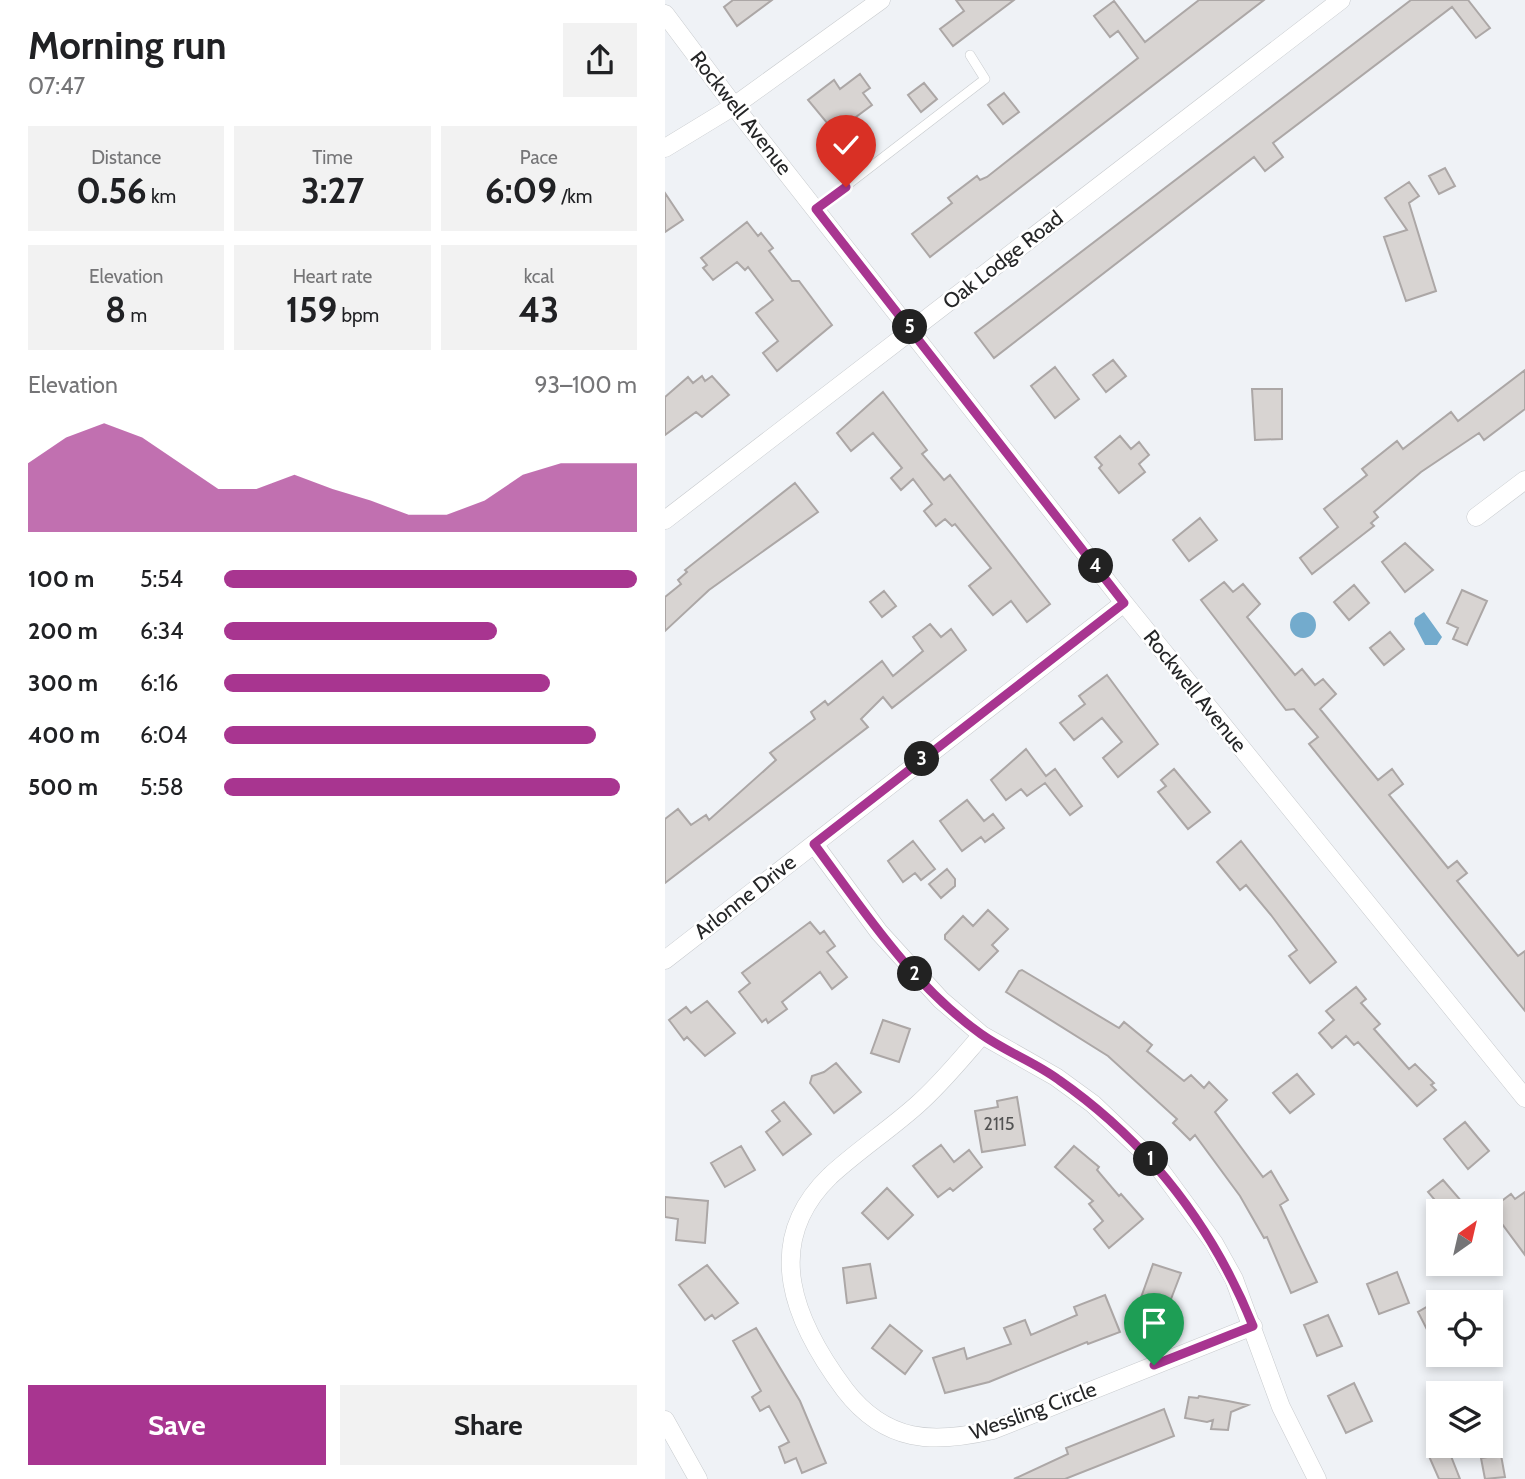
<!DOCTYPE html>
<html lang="en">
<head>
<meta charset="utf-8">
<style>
  :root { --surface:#fff; --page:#f2f2f2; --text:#202124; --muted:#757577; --accent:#a83590 }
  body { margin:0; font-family:Cabin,sans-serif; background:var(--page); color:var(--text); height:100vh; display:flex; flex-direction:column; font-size:26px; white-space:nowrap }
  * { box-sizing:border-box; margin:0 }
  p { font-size:23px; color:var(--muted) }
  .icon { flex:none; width:38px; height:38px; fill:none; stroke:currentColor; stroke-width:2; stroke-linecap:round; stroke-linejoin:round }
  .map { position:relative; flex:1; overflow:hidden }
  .details { display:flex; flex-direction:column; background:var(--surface); width:665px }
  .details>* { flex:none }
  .needle { width:46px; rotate:34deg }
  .buttons { position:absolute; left:761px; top:1199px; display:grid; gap:14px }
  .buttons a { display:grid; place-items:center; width:77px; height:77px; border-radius:0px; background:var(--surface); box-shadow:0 4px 10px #0003; font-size:35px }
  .pin { position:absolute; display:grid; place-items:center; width:60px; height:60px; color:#fff; margin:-72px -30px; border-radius:50% 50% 50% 0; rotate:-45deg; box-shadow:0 0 7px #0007 }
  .pin .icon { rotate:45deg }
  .km { position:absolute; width:35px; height:35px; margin:-18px; border-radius:50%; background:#222; color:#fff; font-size:19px; line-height:35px; text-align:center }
  .round { display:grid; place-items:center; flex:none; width:74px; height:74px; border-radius:0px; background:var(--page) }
  .summary { display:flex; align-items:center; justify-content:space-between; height:119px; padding:0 28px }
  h1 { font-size:38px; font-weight:700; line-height:52px }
  .metrics { display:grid; grid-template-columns:repeat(3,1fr); gap:10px; height:119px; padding:7px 28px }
  .metrics div { display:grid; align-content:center; border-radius:0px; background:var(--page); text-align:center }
  .metrics b { font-size:35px; font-weight:700 }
  .metrics small { font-size:19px; font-weight:400 }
  .metrics p { font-size:19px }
  .chart { height:196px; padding:14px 28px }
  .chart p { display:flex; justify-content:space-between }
  .chart svg { width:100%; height:126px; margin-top:7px; fill:var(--accent); opacity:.7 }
  .cta { display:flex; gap:14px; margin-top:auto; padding:14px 28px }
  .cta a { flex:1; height:80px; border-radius:0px; background:var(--accent); color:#fff; font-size:28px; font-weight:700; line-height:80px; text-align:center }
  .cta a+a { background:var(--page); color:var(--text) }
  ul { padding:0 28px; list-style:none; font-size:23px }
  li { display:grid; grid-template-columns:112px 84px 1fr; align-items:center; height:52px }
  li i { height:18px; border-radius:9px; background:var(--accent) }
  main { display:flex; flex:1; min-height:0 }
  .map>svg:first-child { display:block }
  .water { fill:#73abcd }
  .building { fill:#d8d4d2; stroke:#aca7a6; stroke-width:2 }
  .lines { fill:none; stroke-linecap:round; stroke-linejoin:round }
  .lane-casing { stroke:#c7cacd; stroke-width:10 }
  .street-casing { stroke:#c7cacd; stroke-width:19 }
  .lane { stroke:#fff; stroke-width:9 }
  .street { stroke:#fff; stroke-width:18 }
  .route-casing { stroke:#fff; stroke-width:14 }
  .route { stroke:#a83590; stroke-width:9 }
  .labels { text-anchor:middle; stroke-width:5; stroke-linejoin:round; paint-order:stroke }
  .number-label { font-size:18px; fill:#525252 }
  .street-label { font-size:21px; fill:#252627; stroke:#fff }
</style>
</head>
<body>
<main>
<section class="details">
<div class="summary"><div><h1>Morning run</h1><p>07:47</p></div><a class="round"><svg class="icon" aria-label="share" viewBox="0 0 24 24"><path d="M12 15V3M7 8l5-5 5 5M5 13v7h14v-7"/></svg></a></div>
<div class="metrics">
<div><p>Distance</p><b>0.56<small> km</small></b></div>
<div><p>Time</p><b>3:27</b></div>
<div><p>Pace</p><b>6:09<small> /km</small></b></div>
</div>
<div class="metrics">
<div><p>Elevation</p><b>8<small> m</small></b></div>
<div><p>Heart rate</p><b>159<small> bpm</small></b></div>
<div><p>kcal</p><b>43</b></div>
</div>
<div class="chart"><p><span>Elevation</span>93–100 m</p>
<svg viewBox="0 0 160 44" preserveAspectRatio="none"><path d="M0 44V20L10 11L20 6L30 11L40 20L50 29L60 29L70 24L80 29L90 33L100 38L110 38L120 33L130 24L140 20L150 20L160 20V44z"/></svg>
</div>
<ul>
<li><b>100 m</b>5:54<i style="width:100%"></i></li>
<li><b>200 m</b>6:34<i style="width:66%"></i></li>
<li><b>300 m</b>6:16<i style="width:79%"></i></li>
<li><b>400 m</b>6:04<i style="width:90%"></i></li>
<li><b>500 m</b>5:58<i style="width:96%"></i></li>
</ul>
<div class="cta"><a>Save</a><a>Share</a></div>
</section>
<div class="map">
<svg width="860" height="1479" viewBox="0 0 860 1479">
  <rect width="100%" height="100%" fill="#eff2f6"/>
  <path class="water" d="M759 612 777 637 772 645H760L749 624 750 618Z
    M625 625a13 13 0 1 1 26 0a13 13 0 1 1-26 0Z"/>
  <path class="building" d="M68 0H107L72 26 59 7Z
    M291 0H349L288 46 275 29 299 11Z
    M534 0H599L265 257 247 234 287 203 283 198 312 176 315 180 322 177 473 58 453 31 445 37 429 16 449 1 480 42Z
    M746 0H803L825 28 811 38 787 7 608 143 618 157 600 171 589 157 329 358 310 333Z
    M195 74 205 88 198 93 207 105 187 120 198 135 182 147 143 100 169 80 175 89Z
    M259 83 272 99 256 112 243 95Z
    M339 93 354 112 338 124 323 105Z
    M780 168 790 186 774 194 764 176Z
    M744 182 754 196 744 203 771 291 741 301 719 237 742 230 720 198Z
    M0 193 18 220 0 232Z
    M82 222 93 236 96 233 108 248 104 251 127 281H134L167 325 112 371 98 353 113 341 91 313 108 300 83 267 80 270 72 262 48 280 38 268 42 265 36 258Z
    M448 360 461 376 441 392 428 375Z
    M390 367 414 399 390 418 366 386Z
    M860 370V409L819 440 814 433 756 472 709 512 713 517 706 523 709 526 647 574 635 558 673 527 659 509 702 475 697 469 732 441 738 449 786 412 793 421Z
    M37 376 40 381 47 376 64 395 37 417 31 412 0 435V397L23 377 28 383Z
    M587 389H617V439L590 440Z
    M218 392 262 450 257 454 279 480 285 475 385 604 362 622 346 601 328 615 304 586 326 568 290 524 287 526 280 519 271 526 259 511 267 504 248 479 236 490 226 478 237 468 208 433 186 451 172 433Z
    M455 436 466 449 474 442 484 455 474 464 480 472 454 493 434 468 437 465 430 457Z
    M130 483 153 512 44 590 0 631V597L16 584 13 580 22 572 20 570Z
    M535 518 552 540 524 561 508 540Z
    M740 543 768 570 740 592 717 562Z
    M559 582 568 592 578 584 595 604 582 617 630 675 637 669 650 685 658 679 671 694 655 709 713 780 727 769 738 784 724 795 783 868 792 861 802 873 792 881 853 956 860 951V1011L644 744 653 737 629 709 621 710 536 600Z
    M689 585 704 603 684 620 669 602Z
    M797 590 822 601 802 645 788 639 793 628 782 623Z
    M219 591 231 606 217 617 205 602Z
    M265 624 276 637 286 629 301 650 227 708 218 697 196 719 203 727 0 883V819L13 809 26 825 41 815 44 820 111 760 105 753 150 719 146 712 160 701 163 705 217 661 228 676 258 651 248 637Z
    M725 632 739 649 719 665 705 648Z
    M442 675 493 744 453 777 438 758 457 742 437 718 409 740 395 723 420 704 414 696Z
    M361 749 381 776 390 769 417 806 405 815 380 783 362 796 356 789 341 800 326 780Z
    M509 769 545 812 523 829 493 792 501 786 496 780Z
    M302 800 319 821 328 814 339 828 320 842 316 837 297 851 275 821Z
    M248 841 270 869 256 880 250 873 238 882 223 861Z
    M576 841 671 962 645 983 624 956 632 950 606 915 581 885 575 890 552 862Z
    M282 869 290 879V886L276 898 264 884Z
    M323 910 343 929 327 945 333 951 314 970 280 939V935L298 916 308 926Z
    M145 922 155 934 159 931 170 946 162 952 182 977 167 989 155 972 117 1002 122 1009 103 1023 101 1019 97 1022 74 992 85 983 77 973Z
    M357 970 454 1028 459 1022 487 1045 482 1051 519 1081 526 1075 539 1088 544 1082 562 1100 550 1112 598 1177 606 1171 623 1200 615 1205 652 1282 626 1293 602 1237 599 1238 575 1196 530 1135 525 1140 508 1123 512 1119 443 1056 341 992 354 971Z
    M691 987 701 999 696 1003 715 1024 709 1029 744 1069 750 1064 769 1083 766 1085 771 1090 752 1106 693 1042 689 1045 681 1036 667 1048 654 1033 669 1020 661 1011Z
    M42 1001 70 1033 40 1056 22 1037 19 1040 4 1020 21 1007 26 1013Z
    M218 1020 245 1029 234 1062 206 1053Z
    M171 1063 196 1092 169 1113 145 1083 147 1076 159 1072Z
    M632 1074 649 1094 625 1113 608 1093Z
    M352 1097 360 1145 317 1152 310 1111 333 1107 332 1101Z
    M119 1102 146 1134 118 1155 101 1132 115 1121 107 1111Z
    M800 1122 824 1151 803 1169 779 1139Z
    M276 1145 289 1162 304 1150 317 1167 288 1191 285 1188 273 1197 248 1166Z
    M76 1146 90 1170 60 1187 46 1163Z
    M409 1146 434 1167 432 1170 454 1196 456 1194 478 1219 444 1248 429 1229 438 1221 424 1204 428 1201 390 1167Z
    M778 1180 798 1203 788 1211H779L763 1192Z
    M222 1188 248 1215 223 1239 197 1213Z
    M860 1192V1255L826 1209 846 1194 850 1199Z
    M0 1197 43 1201 40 1243 11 1240 13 1219 0 1217Z
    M205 1264 211 1298 182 1303 178 1268Z
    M488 1264 516 1273 501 1312 474 1303Z
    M42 1265 73 1303 50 1319 47 1315 40 1320 14 1285Z
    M732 1272 744 1303 714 1314 702 1284Z
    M440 1295 455 1332 423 1344 422 1342 324 1382 280 1393 268 1358 299 1348 302 1359 346 1344 339 1328 360 1320 366 1335 412 1315 409 1307Z
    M767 1304 774 1317V1353L753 1312Z
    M663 1315 677 1346 652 1356 639 1325Z
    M225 1325 257 1351 240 1374 207 1348Z
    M91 1328 135 1401 161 1463 137 1473 131 1458 120 1463 114 1447 124 1442 104 1406 95 1411 87 1397 96 1391 68 1341Z
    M689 1383 707 1421 681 1433 663 1396Z
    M534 1396 563 1401 583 1405 566 1412 563 1430 546 1429 548 1420 542 1422 520 1418 524 1397 533 1398Z
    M499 1409 509 1436 400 1479H349L403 1454 401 1448Z
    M782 1446 795 1479H774L763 1454Z
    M836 1455 840 1477 820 1479 816 1458Z"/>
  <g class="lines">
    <g class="lane-casing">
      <path id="lane" d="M151 209 320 79 305 55"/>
    </g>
    <g class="street-casing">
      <path id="street" d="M0 14 69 106 459 603 860 1098
        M0 148 69 106 216 0
        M811 517 860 480
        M0 520 676 0
        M149 844 214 932 276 1000 317 1035 391 1077 428 1104 491 1164 549 1243 569 1279 616 1407 652 1479
        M0 960 459 603
        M317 1035C296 1059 276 1084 252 1105 224 1130 192 1151 165 1176 95 1244 130 1323 180 1390 221 1443 268 1444 328 1430L588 1326
        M0 1420 33 1479"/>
    </g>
    <use href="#lane" class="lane"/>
    <use href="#street" class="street"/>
  </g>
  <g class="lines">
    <g class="route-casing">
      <path id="route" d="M181 187 151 209 459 603 149 844C199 911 247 985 316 1034 341 1052 370 1062 394 1080 484 1143 547 1225 588 1326L489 1365"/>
    </g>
    <use href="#route" class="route"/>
  </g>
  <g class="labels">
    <g class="number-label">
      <text x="334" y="1130">2115</text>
    </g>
    <g class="street-label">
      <text transform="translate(76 113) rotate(52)" y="7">Rockwell Avenue</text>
      <text transform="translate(338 260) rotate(-38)" y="7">Oak Lodge Road</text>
      <text transform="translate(530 691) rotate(51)" y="7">Rockwell Avenue</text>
      <text transform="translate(80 897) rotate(-38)" y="7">Arlonne Drive</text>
      <text transform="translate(368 1411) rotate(-20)" y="7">Wessling Circle</text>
    </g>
  </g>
</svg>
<div class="buttons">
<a><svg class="needle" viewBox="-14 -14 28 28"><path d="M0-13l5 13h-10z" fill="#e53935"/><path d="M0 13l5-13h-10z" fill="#757577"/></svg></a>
<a><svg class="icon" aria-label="locate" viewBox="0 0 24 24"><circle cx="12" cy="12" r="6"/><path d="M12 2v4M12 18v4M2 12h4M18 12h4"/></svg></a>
<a><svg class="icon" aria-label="layers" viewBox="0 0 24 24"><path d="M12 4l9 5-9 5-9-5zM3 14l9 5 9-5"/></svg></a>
</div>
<div class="pin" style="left:489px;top:1365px;background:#1e9e55"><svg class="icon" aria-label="arrive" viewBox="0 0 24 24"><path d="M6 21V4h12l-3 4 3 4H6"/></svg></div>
<div class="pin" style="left:181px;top:187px;background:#d93025"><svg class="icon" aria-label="check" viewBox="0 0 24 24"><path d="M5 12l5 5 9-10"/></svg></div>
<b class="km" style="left:486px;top:1159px">1</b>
<b class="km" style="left:250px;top:974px">2</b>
<b class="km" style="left:257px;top:759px">3</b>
<b class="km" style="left:431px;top:566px">4</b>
<b class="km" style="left:245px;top:327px">5</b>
</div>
</main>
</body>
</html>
